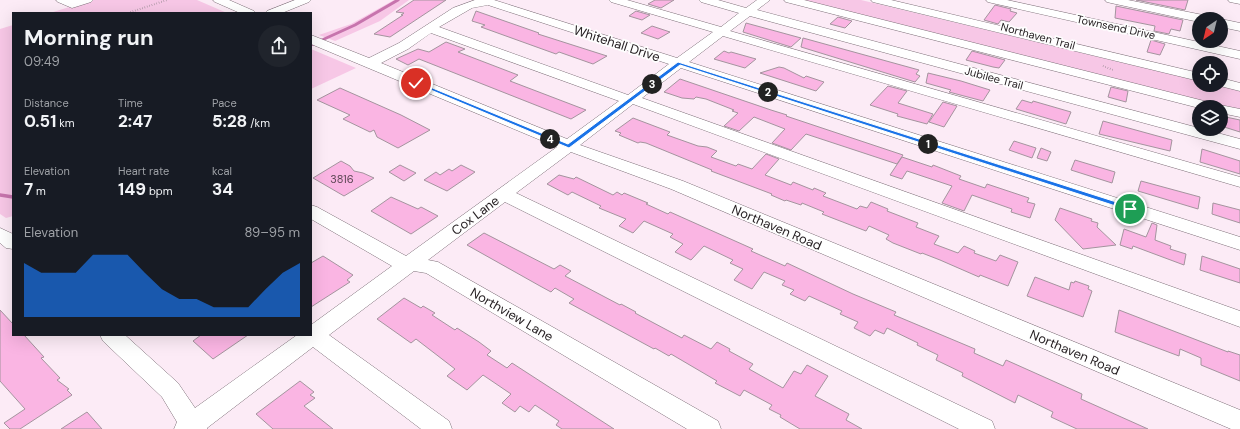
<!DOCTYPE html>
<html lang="en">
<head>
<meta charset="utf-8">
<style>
  :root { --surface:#171b24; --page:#20242c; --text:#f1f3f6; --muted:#9ea1a6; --accent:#1a73e8 }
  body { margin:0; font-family:"DM Sans",sans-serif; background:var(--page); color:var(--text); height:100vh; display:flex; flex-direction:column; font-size:15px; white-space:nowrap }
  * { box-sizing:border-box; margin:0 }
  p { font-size:13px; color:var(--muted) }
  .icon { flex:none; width:22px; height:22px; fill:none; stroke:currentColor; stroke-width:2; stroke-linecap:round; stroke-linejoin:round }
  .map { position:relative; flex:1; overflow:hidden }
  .side { position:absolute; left:12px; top:12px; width:300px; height:324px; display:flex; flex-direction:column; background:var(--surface); border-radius:0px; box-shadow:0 4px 16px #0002 }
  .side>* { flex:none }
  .needle { width:26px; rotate:215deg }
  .fabs { position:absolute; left:1192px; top:12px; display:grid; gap:8px }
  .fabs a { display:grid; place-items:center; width:36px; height:36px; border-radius:50%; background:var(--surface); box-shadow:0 4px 16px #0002; font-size:20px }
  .pin { position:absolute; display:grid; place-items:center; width:34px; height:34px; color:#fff; margin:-17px; border:2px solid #fff; border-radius:50%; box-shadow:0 1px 4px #0007 }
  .km { position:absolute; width:20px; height:20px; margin:-10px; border-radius:50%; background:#222; color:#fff; font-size:11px; line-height:20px; text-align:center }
  .round { display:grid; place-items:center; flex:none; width:42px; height:42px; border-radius:21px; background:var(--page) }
  .overview { display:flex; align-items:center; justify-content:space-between; height:68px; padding:0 12px }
  h1 { font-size:22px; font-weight:700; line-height:30px }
  .stats { display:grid; grid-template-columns:repeat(3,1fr); gap:6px; height:68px; padding:4px 12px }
  .stats div { display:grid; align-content:center }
  .stats b { font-size:17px; font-weight:700 }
  .stats small { font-size:11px; font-weight:400 }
  .stats p { font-size:11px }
  .chart { height:112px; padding:8px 12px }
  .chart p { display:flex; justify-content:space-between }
  .chart svg { width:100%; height:72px; margin-top:4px; fill:var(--accent); opacity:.7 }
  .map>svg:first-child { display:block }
  .green { fill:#f7c7e6 }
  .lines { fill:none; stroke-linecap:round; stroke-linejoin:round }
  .stream-far1 { stroke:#c774ad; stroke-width:3 }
  .stream { stroke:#c774ad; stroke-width:3.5 }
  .building { fill:#fab5e3; stroke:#a4949e }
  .minor-casing { stroke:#7e7079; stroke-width:1 }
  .path { stroke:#94888f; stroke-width:2; stroke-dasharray:0.5 2; stroke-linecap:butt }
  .minor { fill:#fff; fill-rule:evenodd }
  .route { fill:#1a73e8; stroke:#fff }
  .labels { text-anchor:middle; stroke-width:3.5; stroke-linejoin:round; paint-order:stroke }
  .far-street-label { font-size:11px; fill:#272124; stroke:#fefefe }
  .number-label { font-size:11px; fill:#5c4654 }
  .street-label { font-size:13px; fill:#272124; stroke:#fefefe }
</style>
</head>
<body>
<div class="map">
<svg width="1240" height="429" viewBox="0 0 1240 429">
  <rect width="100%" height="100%" fill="#fcebf6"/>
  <path class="green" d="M92 0H197L227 13H50Z
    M394 0H409L380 21 335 41 319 35 351 24Z
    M796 0H861L1199 81V85H1217L1240 91V111Z
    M13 25V216L6 218 0 214V29Z
    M311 49 356 68 311 89Z"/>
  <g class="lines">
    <path class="stream-far1" d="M311 45 355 25 398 0"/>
    <path class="stream" d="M0 195 13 197"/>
  </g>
  <path class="building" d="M414 0H446L390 37 374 34 403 15H401L404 13 396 12Z
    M655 0H674L661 8 648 4Z
    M1136 0H1188L1185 10Z
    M995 5 1011 9 1010 11 1017 13 1009 22 1001 20 998 24 984 20Z
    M1116 6 1183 20 1180 31 1171 29 1169 34 1154 31 1155 26 1115 18Z
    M476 11 539 33 538 34 607 56 593 64 559 52 556 54 481 27 485 25 472 21Z
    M636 11 650 15 642 20 629 16Z
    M838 17 852 21 845 28 830 24Z
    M746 23 801 38 791 47 743 32Z
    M652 26 670 32 658 39 641 33Z
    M803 38 919 70 916 74 920 76 915 82 801 47Z
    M1151 40 1165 44 1160 55 1147 52Z
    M446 42 465 49 458 52 518 75 510 81 586 110 571 119 419 59 408 65 396 59 418 49 429 52Z
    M724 51 729 53 731 52 756 59 745 68 714 59Z
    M972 51 1005 60 999 68 993 67 966 60Z
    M779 67 784 68 804 78 806 76 824 82 816 91 760 73Z
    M928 73 961 81 990 90 983 101 964 96 949 92 951 90 926 83Z
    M680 79 771 110 787 115 786 116 903 155 897 164 806 134 791 150 772 143 785 129 754 117 739 131 724 126 738 113 732 111 734 110 706 99 696 97 694 99 682 98 664 92Z
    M888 86 907 91 898 103 933 114 927 124 897 116 898 114 870 105Z
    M1111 87 1128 91 1126 102 1108 97Z
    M340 88 401 115 430 130 398 148 377 137 374 130 370 132 343 119 350 115 317 100Z
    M1022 100 1032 103 1033 101 1071 112 1066 124 1016 109Z
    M943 102 957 106 944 127 929 122Z
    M1221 116 1240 120V132L1221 126Z
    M633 118 670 132 667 135 698 146 707 147 717 151 711 157 736 166 738 164 752 169 766 154 779 159 765 175 791 185 793 182 813 190 814 188 826 193 823 196 857 209 860 206 867 208 871 202 888 209 887 211 918 223 916 227 939 236 934 244 958 253 964 246 975 251 974 253 996 261 1000 255 1018 262 1008 286 980 275 979 277 940 260 922 253 921 254 893 243 886 239 889 235 869 226 866 231 822 214 824 212 802 203 801 205 786 200 785 201 771 195 772 194 711 171 712 170 646 143 640 142 638 143 619 135 621 133 615 131Z
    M1103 121 1172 140 1170 151 1099 134Z
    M1014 141 1036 148 1032 158 1009 150Z
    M1041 148 1051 152 1047 161 1037 158Z
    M1202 149 1240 161V174L1200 162Z
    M902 157 932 167 933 165 961 176 959 179 985 188 987 184 1029 198 1027 202 1035 204 1030 218 1011 212 1012 209 972 195 964 211 942 203 952 186 907 171 902 179 890 175Z
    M1075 160 1115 172 1112 183 1071 170Z
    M341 161 350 166 354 171 363 173 374 178 344 196 313 178Z
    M400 165 416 173 404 181 389 172Z
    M461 165 475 172 447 191 424 180 436 172 440 175 449 169 452 171Z
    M559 175 574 179 576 177 613 195 617 192 622 195 624 193 648 203 646 204 668 214 670 212 753 249 751 251 785 266 787 263 853 294 896 312 894 315 975 349 974 353 1003 366 1006 360 1082 394 1081 399 1148 429H1077L1051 417 1053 412 1018 395 1015 403 962 376 963 373 936 360 938 355 917 345 918 343 887 328 884 334 875 330 870 336 854 328 858 322 840 314 842 311 809 296 805 301 790 294 794 290 782 285 785 281 764 272 752 289 734 280 743 269 730 263 733 260 704 246 691 260 675 252 683 244 670 237 673 234 644 221 633 233 619 226 626 219 599 208 601 206 572 192 568 195 547 184Z
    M1141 181 1200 197 1198 209 1138 191Z
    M391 197 418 209 421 207 438 216 411 234 371 211Z
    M1213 203 1240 210V223L1212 214Z
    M1060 208 1092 219 1091 221 1098 223 1097 227 1116 245 1083 249 1055 220Z
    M1152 223 1157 225 1155 240 1171 246 1170 249 1186 254 1184 265 1133 246 1132 249 1120 245 1124 229 1146 237Z
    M484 233 554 269 560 265 571 271 565 276 620 305 621 304 636 312 635 313 682 338 684 335 711 349 717 342 730 349 729 351 753 364 749 369 783 388 794 371 801 374 807 365 828 376 815 396 849 414 846 420 862 429H800L780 417 781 415 769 409 772 405 744 390 740 396 715 383 717 381 671 354 669 356 655 348 654 349 569 303 574 299 555 288 551 292 540 286 467 245Z
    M323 256 353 275 347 280 350 282 311 307V263Z
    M1202 256 1240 269V283L1200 270Z
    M1035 277 1069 290 1071 282 1074 283 1075 281 1089 286 1088 289 1092 291 1083 317 1027 296Z
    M404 298 421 308 423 306 435 313 432 315 455 330 457 328 479 342 491 351 487 355 507 368 512 363 614 429H562L556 425 559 421 535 405 529 412 520 406 515 412 502 403 511 394 483 375 467 390 447 376 455 369 416 339 411 343 377 319Z
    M0 310 13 324V335H24L44 357 41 358 60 378 57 380 69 389 67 390 72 395 20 429H10L4 423 25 409 0 381Z
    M1119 310 1228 352V351L1240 355V381L1201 365V358L1180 349 1179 356 1115 332Z
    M201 335H248L213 359 193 341Z
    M300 381 314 392 310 395 315 398 304 406 333 429H273L256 414Z
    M87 412 102 429H61Z"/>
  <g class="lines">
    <g class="minor-casing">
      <path id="minor" d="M56 0H93L91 2 72 8 58 2Z
        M213 0H229L254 11 256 13H240L215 2Z
        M295 0H311L309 2 282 13H265L267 11Z
        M475 0H494L677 58 713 32 611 2 609 0H627L721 27 739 13 701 2 699 0H718L746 8 757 0H770L757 10 1240 139V149L750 16 730 31 1240 177V187L723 36 689 62 1240 237V250L681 68 642 98 1240 311V327L633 104 580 145 683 181 1240 410V429H1231L671 189 571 152 516 193 992 421 995 429H959L505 202 428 260 438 262 718 421 721 429H687L426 273 414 271 329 335 449 421 452 429H421L313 347 207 428V429H174L177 422 162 397 103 341 100 335H125L178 383 195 408 297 335H311V325L392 266 311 219V205L317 207 406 256 557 147 311 44V35L369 58 399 43 453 8ZM488 5 669 64 628 95 439 27 472 8ZM431 33 619 101 567 139 381 63 408 49Z
        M784 0H804L1220 105 1240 109V117L1221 113V107L1199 108 786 2Z
        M871 0H891L1199 73V81L877 3 873 2Z
        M986 0H1007L1240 51V59L992 3 988 2Z
        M1105 0H1128L1203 15 1207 16 1209 19H1199V22L1111 3 1107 2Z
        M1228 0H1240V4L1230 2Z
        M1221 19 1240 23V31L1221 27Z
        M1221 78 1240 83V91L1216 85H1221Z
        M0 228 13 234V249L6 248 0 243Z"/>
    </g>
    <path class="path" d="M128 13 167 0
      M1103 66 1113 70"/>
    <use href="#minor" class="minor"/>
  </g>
  <path class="route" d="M678 62 1132 207 1133 209 1128 210 680 65 569 148 414 83 418 82 568 144Z"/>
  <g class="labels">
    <g class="far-street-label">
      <text transform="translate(1116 27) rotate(12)" y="4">Townsend Drive</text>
      <text transform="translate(1038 36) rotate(15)" y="4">Northaven Trail</text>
      <text transform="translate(994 78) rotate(15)" y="4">Jubilee Trail</text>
    </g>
    <g class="number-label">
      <text x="342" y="183">3816</text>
    </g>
    <g class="street-label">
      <text transform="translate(617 43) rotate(18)" y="5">Whitehall Drive</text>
      <text transform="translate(475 215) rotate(-37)" y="5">Cox Lane</text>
      <text transform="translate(777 227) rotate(23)" y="5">Northaven Road</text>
      <text transform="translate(512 314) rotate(30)" y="5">Northview Lane</text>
      <text transform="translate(1075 352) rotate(23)" y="5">Northaven Road</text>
    </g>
  </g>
</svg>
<div class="fabs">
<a><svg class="needle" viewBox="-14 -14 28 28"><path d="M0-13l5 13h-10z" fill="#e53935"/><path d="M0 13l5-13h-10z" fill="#9ea1a6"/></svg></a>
<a><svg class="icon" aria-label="locate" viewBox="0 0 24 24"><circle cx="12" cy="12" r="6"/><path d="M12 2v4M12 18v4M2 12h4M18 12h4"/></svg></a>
<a><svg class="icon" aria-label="layers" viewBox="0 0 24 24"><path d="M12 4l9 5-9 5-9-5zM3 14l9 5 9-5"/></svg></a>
</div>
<div class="pin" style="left:1130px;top:209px;background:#1e9e55"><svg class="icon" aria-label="arrive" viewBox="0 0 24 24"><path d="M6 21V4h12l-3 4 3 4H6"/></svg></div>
<div class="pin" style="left:416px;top:83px;background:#d93025"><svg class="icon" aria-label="check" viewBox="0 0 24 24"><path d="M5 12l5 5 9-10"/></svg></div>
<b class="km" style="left:928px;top:144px">1</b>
<b class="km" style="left:768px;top:92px">2</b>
<b class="km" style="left:652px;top:84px">3</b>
<b class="km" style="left:550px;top:139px">4</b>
<section class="side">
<div class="overview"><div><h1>Morning run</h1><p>09:49</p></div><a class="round"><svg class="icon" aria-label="share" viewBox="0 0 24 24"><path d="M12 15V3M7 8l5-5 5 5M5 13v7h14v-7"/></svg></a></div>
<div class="stats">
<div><p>Distance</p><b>0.51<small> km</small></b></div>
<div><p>Time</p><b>2:47</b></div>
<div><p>Pace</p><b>5:28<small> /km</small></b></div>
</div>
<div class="stats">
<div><p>Elevation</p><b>7<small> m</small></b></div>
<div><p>Heart rate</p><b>149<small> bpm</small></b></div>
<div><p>kcal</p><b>34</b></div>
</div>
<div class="chart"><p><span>Elevation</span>89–95 m</p>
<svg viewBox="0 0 160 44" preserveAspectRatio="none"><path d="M0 44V11L10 17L20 17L30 17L40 6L50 6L60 6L70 17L80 27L90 33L100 33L110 38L120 38L130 38L140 27L150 17L160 11V44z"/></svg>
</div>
</section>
</div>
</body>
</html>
